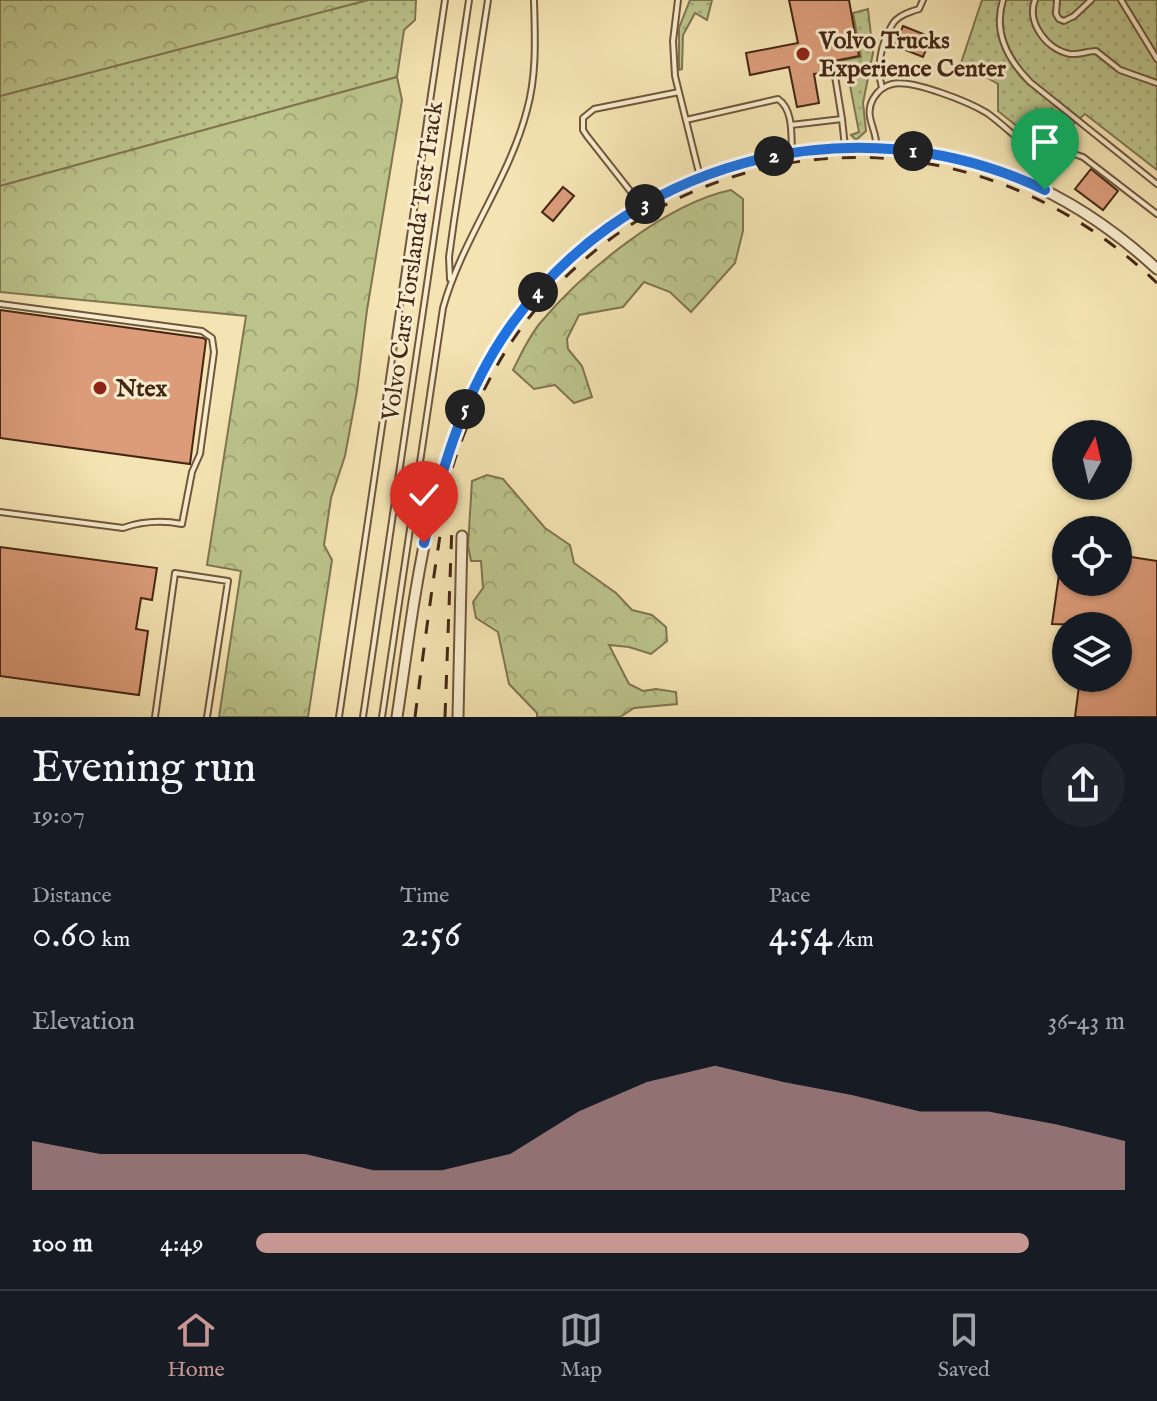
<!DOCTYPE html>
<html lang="en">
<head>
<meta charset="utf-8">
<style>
  :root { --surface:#171b24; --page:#20242c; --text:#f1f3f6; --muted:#9ea1a6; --line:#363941; --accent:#c59692 }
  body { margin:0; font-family:"IM FELL English",serif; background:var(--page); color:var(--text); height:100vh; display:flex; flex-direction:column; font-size:30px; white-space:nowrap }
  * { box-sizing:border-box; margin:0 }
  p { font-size:26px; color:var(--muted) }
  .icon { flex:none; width:44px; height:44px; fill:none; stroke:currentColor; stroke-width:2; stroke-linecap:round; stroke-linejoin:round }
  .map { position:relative; height:717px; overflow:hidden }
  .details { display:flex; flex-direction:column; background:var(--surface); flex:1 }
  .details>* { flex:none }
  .needle { width:52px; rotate:8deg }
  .buttons { position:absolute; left:1052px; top:420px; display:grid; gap:16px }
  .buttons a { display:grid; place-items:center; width:80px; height:80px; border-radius:50%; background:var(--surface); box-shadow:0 2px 6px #0004; font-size:40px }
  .pin { position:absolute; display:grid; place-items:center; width:68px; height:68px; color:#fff; margin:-82px -34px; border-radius:50% 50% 50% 0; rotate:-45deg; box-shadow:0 0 8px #0007 }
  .pin .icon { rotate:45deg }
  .km { position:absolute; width:40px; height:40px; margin:-20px; border-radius:50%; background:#222; color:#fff; font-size:22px; line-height:40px; text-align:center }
  .round { display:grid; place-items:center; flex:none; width:84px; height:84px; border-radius:42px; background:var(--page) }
  .summary { display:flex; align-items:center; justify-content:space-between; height:136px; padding:0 32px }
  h1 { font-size:44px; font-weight:600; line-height:60px }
  .metrics { display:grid; grid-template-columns:repeat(3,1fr); gap:12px; height:136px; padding:8px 32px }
  .metrics div { display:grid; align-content:center }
  .metrics b { font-size:40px; font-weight:600 }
  .metrics small { font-size:22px; font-weight:400 }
  .metrics p { font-size:22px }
  .chart { height:224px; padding:16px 32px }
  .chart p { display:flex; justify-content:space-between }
  .chart svg { width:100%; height:144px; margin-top:8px; fill:var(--accent); opacity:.7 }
  ul { padding:0 32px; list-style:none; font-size:26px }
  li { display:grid; grid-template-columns:128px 96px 1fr; align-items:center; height:60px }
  li i { height:20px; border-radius:10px; background:var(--accent) }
  .menu { display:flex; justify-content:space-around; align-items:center; height:112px; border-top:2px solid var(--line); background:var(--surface); font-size:22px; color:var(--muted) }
  .menu a { display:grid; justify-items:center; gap:4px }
  .menu .selected { color:var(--accent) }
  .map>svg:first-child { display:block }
  .grass { fill:url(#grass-dots); stroke:#807550; stroke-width:2 }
  .forest { fill:url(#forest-crowns); stroke:#807550; stroke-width:2 }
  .building { fill:#dc9c7a; stroke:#442615; stroke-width:2 }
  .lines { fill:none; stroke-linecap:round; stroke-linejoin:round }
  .service-casing { stroke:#70563c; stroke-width:8 }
  .minor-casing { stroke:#70563c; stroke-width:13 }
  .service { stroke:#f8edce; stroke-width:4 }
  .minor { stroke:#f8edce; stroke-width:9 }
  .rail { stroke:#442615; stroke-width:3; stroke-dasharray:14 14; stroke-linecap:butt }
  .route-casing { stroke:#fff; stroke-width:16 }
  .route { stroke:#1a73e8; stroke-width:10 }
  .poi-dot { fill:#8f2418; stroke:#f8edce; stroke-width:3 }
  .labels { text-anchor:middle; stroke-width:6; stroke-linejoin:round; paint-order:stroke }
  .poi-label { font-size:24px; font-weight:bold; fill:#442615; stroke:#f8edce; text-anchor:start }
  .street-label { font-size:24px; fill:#442615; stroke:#f8edce }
</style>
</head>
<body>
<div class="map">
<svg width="1157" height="717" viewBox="0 0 1157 717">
  <defs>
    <pattern id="grass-dots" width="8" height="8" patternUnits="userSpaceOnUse" patternTransform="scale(2)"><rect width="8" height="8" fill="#bcc48c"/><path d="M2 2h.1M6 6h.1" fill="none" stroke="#a3a878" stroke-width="1.8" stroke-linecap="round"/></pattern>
    <pattern id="forest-crowns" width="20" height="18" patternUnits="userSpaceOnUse" patternTransform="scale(2)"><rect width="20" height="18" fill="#bcc48c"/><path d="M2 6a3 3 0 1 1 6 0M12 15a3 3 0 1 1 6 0" fill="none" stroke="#a3a878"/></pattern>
  </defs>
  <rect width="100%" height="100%" fill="#f5e4b3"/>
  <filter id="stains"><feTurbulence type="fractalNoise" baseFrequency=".0025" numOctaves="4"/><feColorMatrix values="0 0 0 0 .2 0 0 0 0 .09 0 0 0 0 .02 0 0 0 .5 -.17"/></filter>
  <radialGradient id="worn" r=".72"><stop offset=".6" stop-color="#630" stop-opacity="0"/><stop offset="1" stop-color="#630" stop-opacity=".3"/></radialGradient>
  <path class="grass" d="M368 0H416L415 20 404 30 397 77 0 186V96Z
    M690 0H712L707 20 695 13 683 35 682 69 679 70V28Z
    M982 0H1157V170L1085 114 1050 144 1028 135 998 111V84L961 63Z
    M868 9 873 53 863 103 866 131 856 140 851 135 859 132 846 65 838 68 839 61 861 57 853 13Z"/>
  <path class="forest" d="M0 0H368L0 96Z
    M397 77 402 100 367 310 357 391 345 456 331 498 324 545 332 560 308 717H219L241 571 207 565 246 316 0 292V186Z
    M731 190 743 199V231L735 263 691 312 670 292 644 282 623 307 579 315 567 339 568 349 582 366 592 397 574 403 555 385 534 389 513 370C521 354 529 336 541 322 584 271 665 204 731 190Z
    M487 475 503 479 545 528 570 545 574 563 616 593 632 610 652 615 666 627 667 641 651 654 629 647 609 645 629 684 643 691 656 689 676 692 677 704 634 708 620 717H537V713L509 684 498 632 476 618 473 602 483 588 481 561H471L468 546 472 481Z"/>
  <path class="building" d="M789 0H849L859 56 824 63 825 72 814 74 819 103 797 107 789 67 750 75 746 53 798 43Z
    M903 26 931 37 923 57 895 46Z
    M1091 169 1118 191 1103 210 1075 189Z
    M563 187 574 196 553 221 542 212Z
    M0 310 203 338 206 340 190 464 0 438Z
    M0 547 157 568 152 600 141 598 136 629 148 631 139 695 0 676Z
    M1062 553 1066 554V582H1118V555L1157 561V717H1075L1080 678H1118V626L1052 624Z"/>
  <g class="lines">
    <g class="service-casing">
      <path id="service" d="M678 0 673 41 675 76 700 177
        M1003 0C993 32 1007 59 1030 82L1157 184
        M1035 0C1026 22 1047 50 1070 54 1079 55 1088 51 1096 51L1120 70 1157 83
        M1057 0 1056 14 1059 19 1064 21 1074 16 1091 0
        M1121 0 1157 59
        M834 70 842 119
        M882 88C876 68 881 43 892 25 897 16 909 12 919 9L923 0
        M686 120 778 99C794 110 791 136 792 153
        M791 125 842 119 845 147
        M876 147C878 130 863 117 873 99 877 92 884 86 892 84 912 79 969 102 987 113 1004 125 1019 141 1036 153 1052 156 1067 150 1083 157L1157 214
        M642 206 587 136 583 130V118L594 109 679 92
        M450 279 449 257 454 221 488 0
        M0 304 202 331 212 338 214 352 200 454 192 472 182 524C161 520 143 521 123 528L0 512
        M155 717 175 573 228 581 207 717
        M339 717 445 0
        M363 717 469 0
        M382 717 443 308C462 239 509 180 527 110 537 74 535 37 534 0"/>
    </g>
    <g class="minor-casing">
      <path id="minor" d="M397 717C415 598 426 475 485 367 587 179 825 98 1022 180 1072 201 1117 232 1157 269
        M458 717 462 536"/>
    </g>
    <use href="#service" class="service"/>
    <use href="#minor" class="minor"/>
    <path class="rail" d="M415 717C422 663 429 609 437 555 441 533 442 510 447 489 456 448 474 407 494 371 526 312 573 263 629 226 801 115 1011 142 1157 283
      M445 717 452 525"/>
  </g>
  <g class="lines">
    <g class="route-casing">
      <path id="route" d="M424 543C441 472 461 402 501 340 618 160 852 98 1045 190"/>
    </g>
    <use href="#route" class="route"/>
  </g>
  <g class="poi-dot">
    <circle cx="803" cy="54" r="8"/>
    <circle cx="100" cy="388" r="8"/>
  </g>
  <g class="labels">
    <g class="poi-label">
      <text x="819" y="48">Volvo Trucks<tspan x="819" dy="28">Experience Center</tspan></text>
      <text x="116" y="396">Ntex</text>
    </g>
    <g class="street-label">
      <text transform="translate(412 261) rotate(-82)" y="8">Volvo Cars Torslanda Test Track</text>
    </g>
  </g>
  <rect width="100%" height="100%" filter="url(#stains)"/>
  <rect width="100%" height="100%" fill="url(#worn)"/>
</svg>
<div class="buttons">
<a><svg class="needle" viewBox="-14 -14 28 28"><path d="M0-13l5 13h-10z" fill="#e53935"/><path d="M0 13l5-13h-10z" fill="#9ea1a6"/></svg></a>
<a><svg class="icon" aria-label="locate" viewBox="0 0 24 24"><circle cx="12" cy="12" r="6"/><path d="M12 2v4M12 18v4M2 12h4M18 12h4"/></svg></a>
<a><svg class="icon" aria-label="layers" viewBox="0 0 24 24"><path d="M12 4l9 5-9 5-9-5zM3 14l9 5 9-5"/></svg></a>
</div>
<div class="pin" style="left:1045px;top:190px;background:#1e9e55"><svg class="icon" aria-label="arrive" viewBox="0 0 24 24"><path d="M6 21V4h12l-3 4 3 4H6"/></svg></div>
<div class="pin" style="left:424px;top:543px;background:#d93025"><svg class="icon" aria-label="check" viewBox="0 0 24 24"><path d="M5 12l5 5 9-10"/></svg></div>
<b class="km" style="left:913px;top:151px">1</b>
<b class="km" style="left:774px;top:156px">2</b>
<b class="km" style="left:645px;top:204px">3</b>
<b class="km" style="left:538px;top:292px">4</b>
<b class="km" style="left:465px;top:409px">5</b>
</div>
<section class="details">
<div class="summary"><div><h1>Evening run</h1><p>19:07</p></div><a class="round"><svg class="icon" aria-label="share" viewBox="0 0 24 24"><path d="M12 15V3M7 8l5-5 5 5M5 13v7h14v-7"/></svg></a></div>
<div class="metrics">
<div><p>Distance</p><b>0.60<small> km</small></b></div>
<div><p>Time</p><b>2:56</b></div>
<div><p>Pace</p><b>4:54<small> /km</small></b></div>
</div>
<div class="chart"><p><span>Elevation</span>36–43 m</p>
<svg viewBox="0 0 160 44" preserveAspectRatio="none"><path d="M0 44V29L10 33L20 33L30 33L40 33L50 38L60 38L70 33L80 20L90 11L100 6L110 11L120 15L130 20L140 20L150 24L160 29V44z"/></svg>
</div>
<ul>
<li><b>100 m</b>4:49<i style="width:89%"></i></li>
</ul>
</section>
<nav class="menu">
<a class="selected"><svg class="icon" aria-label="home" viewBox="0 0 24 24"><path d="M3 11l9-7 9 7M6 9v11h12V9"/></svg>Home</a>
<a><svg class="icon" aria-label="map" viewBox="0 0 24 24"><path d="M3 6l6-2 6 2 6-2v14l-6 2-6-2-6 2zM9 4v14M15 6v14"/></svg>Map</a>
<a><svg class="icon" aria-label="saved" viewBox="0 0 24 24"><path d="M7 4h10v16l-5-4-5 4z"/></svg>Saved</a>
</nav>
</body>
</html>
